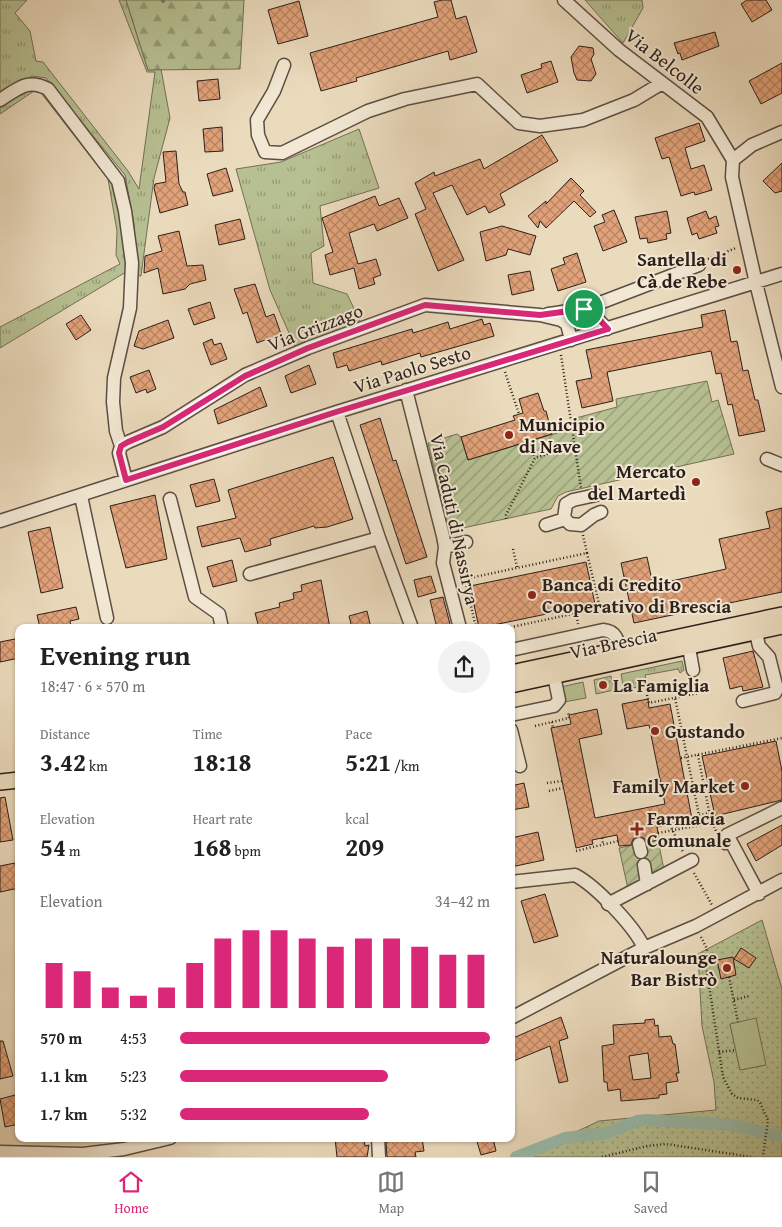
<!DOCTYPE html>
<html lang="en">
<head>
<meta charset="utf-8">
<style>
  :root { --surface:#fff; --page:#f2f2f2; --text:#202124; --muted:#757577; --line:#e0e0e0; --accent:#db2777 }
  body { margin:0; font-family:"Gentium Book Plus",serif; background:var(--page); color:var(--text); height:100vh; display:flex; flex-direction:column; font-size:19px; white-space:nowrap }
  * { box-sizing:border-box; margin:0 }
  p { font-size:16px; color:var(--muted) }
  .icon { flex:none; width:28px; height:28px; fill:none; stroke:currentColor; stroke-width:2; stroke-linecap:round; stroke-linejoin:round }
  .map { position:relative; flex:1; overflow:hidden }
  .drawer { position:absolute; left:15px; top:624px; width:500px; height:518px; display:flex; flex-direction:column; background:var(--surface); border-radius:10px; box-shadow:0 1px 4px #0004 }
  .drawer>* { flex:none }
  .pin { position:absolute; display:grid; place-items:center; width:42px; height:42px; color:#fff; margin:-21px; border:2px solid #fff; border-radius:50%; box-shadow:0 1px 5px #0007 }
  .round { display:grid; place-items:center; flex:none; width:52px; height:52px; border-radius:26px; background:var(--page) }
  .head { display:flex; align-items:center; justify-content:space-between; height:85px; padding:0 25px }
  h1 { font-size:28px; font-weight:700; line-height:38px }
  .metrics { display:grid; grid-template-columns:repeat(3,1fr); gap:8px; height:85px; padding:5px 25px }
  .metrics div { display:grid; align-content:center }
  .metrics b { font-size:25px; font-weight:700 }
  .metrics small { font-size:14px; font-weight:400 }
  .metrics p { font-size:14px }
  .chart { height:140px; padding:10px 25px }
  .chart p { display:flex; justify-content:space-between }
  .chart svg { width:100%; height:90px; margin-top:5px; stroke:var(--accent); stroke-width:6 }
  ul { padding:0 25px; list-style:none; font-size:16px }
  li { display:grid; grid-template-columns:80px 60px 1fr; align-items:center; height:38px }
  li i { height:12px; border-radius:6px; background:var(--accent) }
  .tabs { display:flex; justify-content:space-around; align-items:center; height:70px; border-top:1px solid var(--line); background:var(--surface); font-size:14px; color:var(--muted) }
  .tabs a { display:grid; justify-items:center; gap:2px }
  .tabs .on { color:var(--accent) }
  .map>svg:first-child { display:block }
  .grass { fill:url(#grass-tufts); stroke:#727056 }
  .forest { fill:url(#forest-firs); stroke:#727056 }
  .park { fill:url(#park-dots); stroke:#727056; fill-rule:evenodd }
  .garden { fill:url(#garden-furrows); stroke:#727056 }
  .pitch { fill:#b7c092; stroke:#727056 }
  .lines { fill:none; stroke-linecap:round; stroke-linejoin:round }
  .stream { stroke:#6d7d71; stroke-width:4 }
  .canal { stroke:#99bcab; stroke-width:12 }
  .building { fill:url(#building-cross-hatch); stroke:#2c1f1a; fill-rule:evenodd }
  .minor-casing { stroke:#5c4e43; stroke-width:15 }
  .major-casing { stroke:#2c1f1a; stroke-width:18 }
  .path { stroke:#2c1f1a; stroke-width:2.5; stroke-dasharray:1 2.5; stroke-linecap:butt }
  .minor { stroke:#f2e8d4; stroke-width:12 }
  .major { stroke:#ebdbbd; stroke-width:15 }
  .route-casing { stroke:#fff; stroke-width:10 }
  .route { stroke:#db2777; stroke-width:6 }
  .poi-dot { fill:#8f2418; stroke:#f2e8d4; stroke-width:2 }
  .labels { text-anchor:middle; stroke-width:4; stroke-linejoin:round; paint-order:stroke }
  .street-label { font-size:19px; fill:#2c1f1a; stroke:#f2e8d4 }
  .poi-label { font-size:19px; font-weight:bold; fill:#2c1f1a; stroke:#f2e8d4; text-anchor:start }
</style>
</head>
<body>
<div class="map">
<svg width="782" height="1157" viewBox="0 0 782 1157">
  <defs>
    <pattern id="grass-tufts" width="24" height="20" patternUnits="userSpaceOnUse" patternTransform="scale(1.25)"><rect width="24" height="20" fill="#b7c092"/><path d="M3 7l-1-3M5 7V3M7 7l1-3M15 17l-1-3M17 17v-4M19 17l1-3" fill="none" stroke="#959b76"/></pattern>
    <pattern id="forest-firs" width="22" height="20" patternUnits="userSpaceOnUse" patternTransform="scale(1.25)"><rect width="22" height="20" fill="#b7c092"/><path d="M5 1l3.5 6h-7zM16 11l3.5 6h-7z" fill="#959b76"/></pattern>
    <pattern id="park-dots" width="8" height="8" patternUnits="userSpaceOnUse" patternTransform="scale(1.25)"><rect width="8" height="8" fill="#b7c092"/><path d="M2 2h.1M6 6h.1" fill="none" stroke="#959b76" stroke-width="1.8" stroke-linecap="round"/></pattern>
    <pattern id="garden-furrows" width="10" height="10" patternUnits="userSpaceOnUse" patternTransform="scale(1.25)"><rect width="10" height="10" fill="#b7c092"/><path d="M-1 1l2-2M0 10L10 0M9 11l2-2" fill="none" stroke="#959b76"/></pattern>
    <pattern id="building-cross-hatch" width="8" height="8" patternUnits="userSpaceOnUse" patternTransform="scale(1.25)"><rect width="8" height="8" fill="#e3a37a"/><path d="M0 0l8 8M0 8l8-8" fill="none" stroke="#b88463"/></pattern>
  </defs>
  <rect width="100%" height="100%" fill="#ebdbbd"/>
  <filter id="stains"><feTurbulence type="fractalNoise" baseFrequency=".004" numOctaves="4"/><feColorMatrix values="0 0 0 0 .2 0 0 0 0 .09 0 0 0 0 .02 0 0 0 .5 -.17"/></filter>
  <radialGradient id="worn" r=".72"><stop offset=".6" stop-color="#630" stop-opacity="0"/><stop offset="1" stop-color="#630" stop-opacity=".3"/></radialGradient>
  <path class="grass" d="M0 0H27L15 13 30 31 36 61 43 62 128 171 139 189 155 72H147L119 0H126L148 70 161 69 170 118 154 178 141 276 135 275 134 224 125 175 46 78 32 76 0 94Z
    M585 0H642L643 8 623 43Z
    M31 87 44 91 114 181 127 259 126 272 0 348V327L120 264 116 255 117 231 108 179 41 93 34 91 0 114V108Z
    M359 129 379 188 320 206 324 246 311 253 313 283 347 294 363 327 297 351 270 290 236 169 281 162Z
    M682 661 684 670 680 673 678 669 645 675 647 685 624 690 621 674Z
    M611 676 614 690 596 694 594 680Z
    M583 682 586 698 564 702 561 687Z"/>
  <path class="forest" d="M126 0H244L240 69 148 70Z"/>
  <path class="park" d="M762 920 782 989V1157H523L599 1121 716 1110 714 1082 702 1026 698 954ZM730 1024 765 1065 740 1070Z"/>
  <path class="garden" d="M707 381 712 402 718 400 734 454 566 492 558 496 551 509 449 531 428 443 457 434 461 437 468 460 567 430 576 418 617 407 616 399Z
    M658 840 664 870 628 889 619 848Z"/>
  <path class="pitch" d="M756 1018 766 1065 740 1070 730 1024Z"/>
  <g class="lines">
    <path class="stream" d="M163 0V1"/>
    <path class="canal" d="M516 1157 565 1138 607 1133 637 1121 648 1120 733 1125 782 1137"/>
  </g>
  <path class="building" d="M442 0H451L456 19 466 16 477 52 450 60 448 51 356 78 357 81 321 91 310 53 438 17 434 2Z
    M747 0H766L772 10 752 22 741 4Z
    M299 1 308 36 278 44 268 10Z
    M715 32 719 46 682 60 680 53 678 54 674 43Z
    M579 46 593 48 594 54 591 59 596 74 591 81 577 80 574 73 571 57Z
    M551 61 558 82 527 93 521 75 542 68 541 64Z
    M782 63V93L761 104 749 81Z
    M218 79 220 99 199 101 197 81Z
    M699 123 705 141 685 148 691 169 704 165 712 190 695 195 694 192 681 196 669 157 662 159 655 138Z
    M222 127 223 151 205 152 203 129Z
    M542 135 558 161 500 194 505 205 489 213 485 206 467 215 452 185 433 193 464 260 438 271 415 214 426 209 415 183 434 172 435 176 480 159 484 169Z
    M176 151 179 184 183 192H185L188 205 160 213 154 188 155 184 166 182 163 152Z
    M782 163V191L775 193 763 181Z
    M226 168 233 191 213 196 207 174Z
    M571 178 584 191 580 195 596 212 590 217 574 201 546 228 540 221 538 228 528 216 546 201V204Z
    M375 196 379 206 399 198 408 218 377 231 374 224 349 233 358 264 376 259 381 275 373 278 375 284 359 289 354 268 330 275 325 255 333 252 322 218Z
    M614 210 627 242 603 251 594 226 605 222 602 215Z
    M667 211 671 233 666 234 667 239 648 243 647 238 640 239 635 217Z
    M706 211 709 219 716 216 719 226 715 227 717 233 699 239 697 233 692 235 687 218Z
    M240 219 245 239 219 245 215 225Z
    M502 226 536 236 530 255 508 249 506 255 486 261 480 232Z
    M179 231 187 266 203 265 206 280 190 284 185 289 163 294 158 268 144 273 145 256 162 251 158 236Z
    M577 253 586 282 558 291 551 269 565 264 563 258Z
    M530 271 534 290 512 295 508 275Z
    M255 284 266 317 274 314 281 334 257 343 247 312 243 314 234 289Z
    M210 302 215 318 194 325 188 309Z
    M725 310 731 342 737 341 743 371 748 370 755 400H758L765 431 739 436 732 404 728 405 721 373 716 374 711 351 607 372 613 401 582 408 576 381 592 378 586 350 703 327 701 315Z
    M81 315 91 330 76 340 66 324Z
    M482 319 484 325 490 323 494 336 421 357 420 353 382 365 381 361 349 371 347 365 337 368 333 353 412 329 413 333 448 322 450 329Z
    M168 320 174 338 143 349 134 346 139 331Z
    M212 339 214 345 221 343 227 359 211 365 203 343Z
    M309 365 316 384 291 393 285 376Z
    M149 370 156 389 147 393 146 389 136 393 130 377Z
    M260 387 267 406 218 424 214 410Z
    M538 393 544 411H546L552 434 468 460 461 437 515 420 513 416 523 413 519 399Z
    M380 418 393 461 396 460 427 557 406 564 360 425Z
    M333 457 353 519 327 527 315 528 314 526 270 539 271 545 245 552 240 538 202 547 197 527 236 518 228 490Z
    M214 479 220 501 196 507 190 485Z
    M155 495 167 559 126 568 110 506Z
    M782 508V592L634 623 621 563 647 557 653 585 726 569 719 539 770 528 766 512Z
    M50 527 63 588 41 593 28 532Z
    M232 560 237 581 213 587 207 567Z
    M586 562 595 604 479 628 470 586Z
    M431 576 436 592 418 597 414 580Z
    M321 580 330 628H259L255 613 280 607 279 603 294 599 293 593 302 591 301 585Z
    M443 597 451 628H437L430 600Z
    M76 607 79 619 70 621 71 626 40 628 37 615Z
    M367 611 371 628H352L349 616Z
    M15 639 19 658 0 662V642Z
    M753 651 763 687 743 691 742 686 730 689 723 658Z
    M648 699 649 708 670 704 693 824 676 827V824L657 827 659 839 654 841 647 842 644 838 638 836 633 839 631 845 619 846 617 835 592 840 593 844 576 848 551 728 571 724 569 715 597 709 602 734 579 739 595 818 665 804 649 725 627 729 622 704Z
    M776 741 782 771V800L715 816 702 756Z
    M524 783 529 807 511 810V786Z
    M5 797 13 840 0 842V798Z
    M782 825V845L756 861 747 844Z
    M538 832 544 860 511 867V838Z
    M15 863 19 888 0 892V866Z
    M545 894 558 936 534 943 521 901Z
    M741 948 756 958 749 968 734 959Z
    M733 957 736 975 721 979 717 960Z
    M561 1017 568 1038 559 1041 568 1081 559 1083 550 1046 511 1062V1039Z
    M654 1019 655 1026 658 1025 659 1037 671 1036 673 1044H675L679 1073H676L678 1081 666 1083 667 1094 659 1095V1098L621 1101 620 1089 608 1091 607 1082H604L602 1046 614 1044 613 1025 645 1023V1020ZM648 1053 651 1078 633 1080 629 1056Z
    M0 1041H3L13 1076 0 1079Z
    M19 1094V1124L5 1127 0 1099Z
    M335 1138H364L365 1146 369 1145 367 1157H337Z
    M412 1138H422L424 1151 415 1152 416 1157H387L386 1142Z
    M476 1138H493L496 1151 481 1155Z"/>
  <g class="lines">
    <g class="minor-casing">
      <path id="minor" d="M564 0 619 50 707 117 733 160
        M284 65 274 91 257 120 258 135 265 152 282 153 368 111 405 99 477 84 519 123 540 126 583 120 634 100 662 83
        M0 100C18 89 27 78 48 89L118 181 125 211 132 263 130 308 114 378 113 402 116 431 121 446
        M733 160 732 177 756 283 782 387
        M733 160 752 145 782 132
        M584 309 699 265
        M548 314C580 310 584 303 607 329
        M406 390 443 536 445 547 443 563 460 628
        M767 459 782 465
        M126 480 119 453 121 446 128 442 163 427 245 375 308 348 425 305 540 315 561 320 567 324 571 340
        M596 495 573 500 566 504 564 518 570 524 581 525 594 515 601 512
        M81 496 107 618
        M170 499 195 597 219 614 222 628
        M0 521 337 412 782 274
        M546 525 565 519
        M379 538 412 628
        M445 547 466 542
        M250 574 379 538 337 412
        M689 648 693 670
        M511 650 603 630C616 631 618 640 620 651
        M743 701 775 693 777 689 769 657 759 646 756 633
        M511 715 554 706 559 700 554 676
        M511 730 520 766
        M730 840 727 835 782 808
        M725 843 730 840 759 894
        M639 844 641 852
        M644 865 647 884
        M511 882 575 875C596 886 635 927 644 948
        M608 904 692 860
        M511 1018 644 948 696 926 782 880
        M378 1138 379 1157
        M0 1152 83 1154 124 1149 170 1138"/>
    </g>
    <g class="major-casing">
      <path id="major" d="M511 673 782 615
        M511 685 782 626
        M0 782 19 780"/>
    </g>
    <path class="path" d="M708 259 736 248
      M561 355 581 488
      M505 372 519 414
      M530 441 535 458
      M506 519V515L535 458 575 445
      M583 535 587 553
      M513 549 517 567
      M576 613 578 624
      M476 628 465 579 587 553 600 608 507 628
      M648 689 655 686
      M647 695 649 703 698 693
      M552 722 553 728
      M535 726 569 718 568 711
      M698 755 710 816 716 831
      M681 758 782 738
      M547 783 562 781
      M549 791 563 788
      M699 815 710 813
      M670 825 683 852
      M658 833 701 825 675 698
      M602 838 603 844
      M576 851 618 841
      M694 873 712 905
      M701 937 707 949 706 966 723 1077 732 1094 738 1098 757 1100 760 1103 768 1120 763 1157
      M729 977 738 1022
      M734 1000 749 996
      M719 1052 736 1050
      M602 1157 647 1146 666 1144 752 1157"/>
    <use href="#minor" class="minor"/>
    <use href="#major" class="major"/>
  </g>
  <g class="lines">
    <g class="route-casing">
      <path id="route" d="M425 305 540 315 584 309 593 313 608 329 336 412 126 480 119 453 121 446 128 442 163 427 245 376 308 348Z"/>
    </g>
    <use href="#route" class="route"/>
  </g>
  <g class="poi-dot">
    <circle cx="737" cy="270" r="5"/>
    <circle cx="509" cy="435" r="5"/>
    <circle cx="696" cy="482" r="5"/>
    <circle cx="532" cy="595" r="5"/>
    <circle cx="603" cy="685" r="5"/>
    <circle cx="655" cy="731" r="5"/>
    <circle cx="745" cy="786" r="5"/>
    <path d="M634.5 821.5h5v5h5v5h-5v5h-5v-5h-5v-5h5z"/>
    <circle cx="727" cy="968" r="5"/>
  </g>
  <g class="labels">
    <g class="street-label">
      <text transform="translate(665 61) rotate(38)" y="7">Via Belcolle</text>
      <text transform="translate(315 327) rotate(-21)" y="7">Via Grizzago</text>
      <text transform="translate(412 369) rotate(-17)" y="7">Via Paolo Sesto</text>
      <text transform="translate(455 519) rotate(78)" y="7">Via Caduti di Nassirya</text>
      <text transform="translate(613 643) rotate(-12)" y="7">Via Brescia</text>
    </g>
    <g class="poi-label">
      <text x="727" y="266" text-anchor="end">Santella di<tspan x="727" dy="22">Cà de Rebe</tspan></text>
      <text x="519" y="431">Municipio<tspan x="519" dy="22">di Nave</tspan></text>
      <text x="686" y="478" text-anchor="end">Mercato<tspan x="686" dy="22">del Martedì</tspan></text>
      <text x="542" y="591">Banca di Credito<tspan x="542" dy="22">Cooperativo di Brescia</tspan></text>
      <text x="613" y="692">La Famiglia</text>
      <text x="665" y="738">Gustando</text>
      <text x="735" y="793" text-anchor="end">Family Market</text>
      <text x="647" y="825">Farmacia<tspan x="647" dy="22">Comunale</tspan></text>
      <text x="717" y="964" text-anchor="end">Naturalounge<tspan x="717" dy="22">Bar Bistrò</tspan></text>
    </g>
  </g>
  <rect width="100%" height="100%" filter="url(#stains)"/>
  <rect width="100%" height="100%" fill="url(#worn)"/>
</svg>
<div class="pin" style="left:584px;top:309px;background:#1e9e55"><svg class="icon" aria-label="arrive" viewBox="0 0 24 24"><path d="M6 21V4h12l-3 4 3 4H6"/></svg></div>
<section class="drawer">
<div class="head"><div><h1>Evening run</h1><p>18:47 · 6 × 570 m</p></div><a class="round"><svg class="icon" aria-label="share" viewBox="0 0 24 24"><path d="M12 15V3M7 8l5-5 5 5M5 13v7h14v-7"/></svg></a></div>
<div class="metrics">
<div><p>Distance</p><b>3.42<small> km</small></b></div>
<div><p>Time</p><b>18:18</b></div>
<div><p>Pace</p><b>5:21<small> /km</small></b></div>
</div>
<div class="metrics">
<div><p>Elevation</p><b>54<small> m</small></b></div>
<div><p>Heart rate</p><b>168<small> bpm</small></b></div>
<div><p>kcal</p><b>209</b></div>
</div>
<div class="chart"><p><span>Elevation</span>34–42 m</p>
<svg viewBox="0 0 160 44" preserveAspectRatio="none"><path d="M5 44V22M15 44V26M25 44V34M35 44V38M45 44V34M55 44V22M65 44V10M75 44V6M85 44V6M95 44V10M105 44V14M115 44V10M125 44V10M135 44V14M145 44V18M155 44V18"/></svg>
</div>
<ul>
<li><b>570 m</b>4:53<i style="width:100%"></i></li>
<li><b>1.1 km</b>5:23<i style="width:67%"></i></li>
<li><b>1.7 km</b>5:32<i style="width:61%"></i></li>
</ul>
</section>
</div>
<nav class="tabs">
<a class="on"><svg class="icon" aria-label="home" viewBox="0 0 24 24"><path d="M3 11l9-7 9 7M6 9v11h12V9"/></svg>Home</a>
<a><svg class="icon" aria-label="map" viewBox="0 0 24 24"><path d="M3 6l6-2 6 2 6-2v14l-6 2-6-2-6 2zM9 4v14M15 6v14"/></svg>Map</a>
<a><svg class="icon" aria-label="saved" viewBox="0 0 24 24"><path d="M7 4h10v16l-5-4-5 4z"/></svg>Saved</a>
</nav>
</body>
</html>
